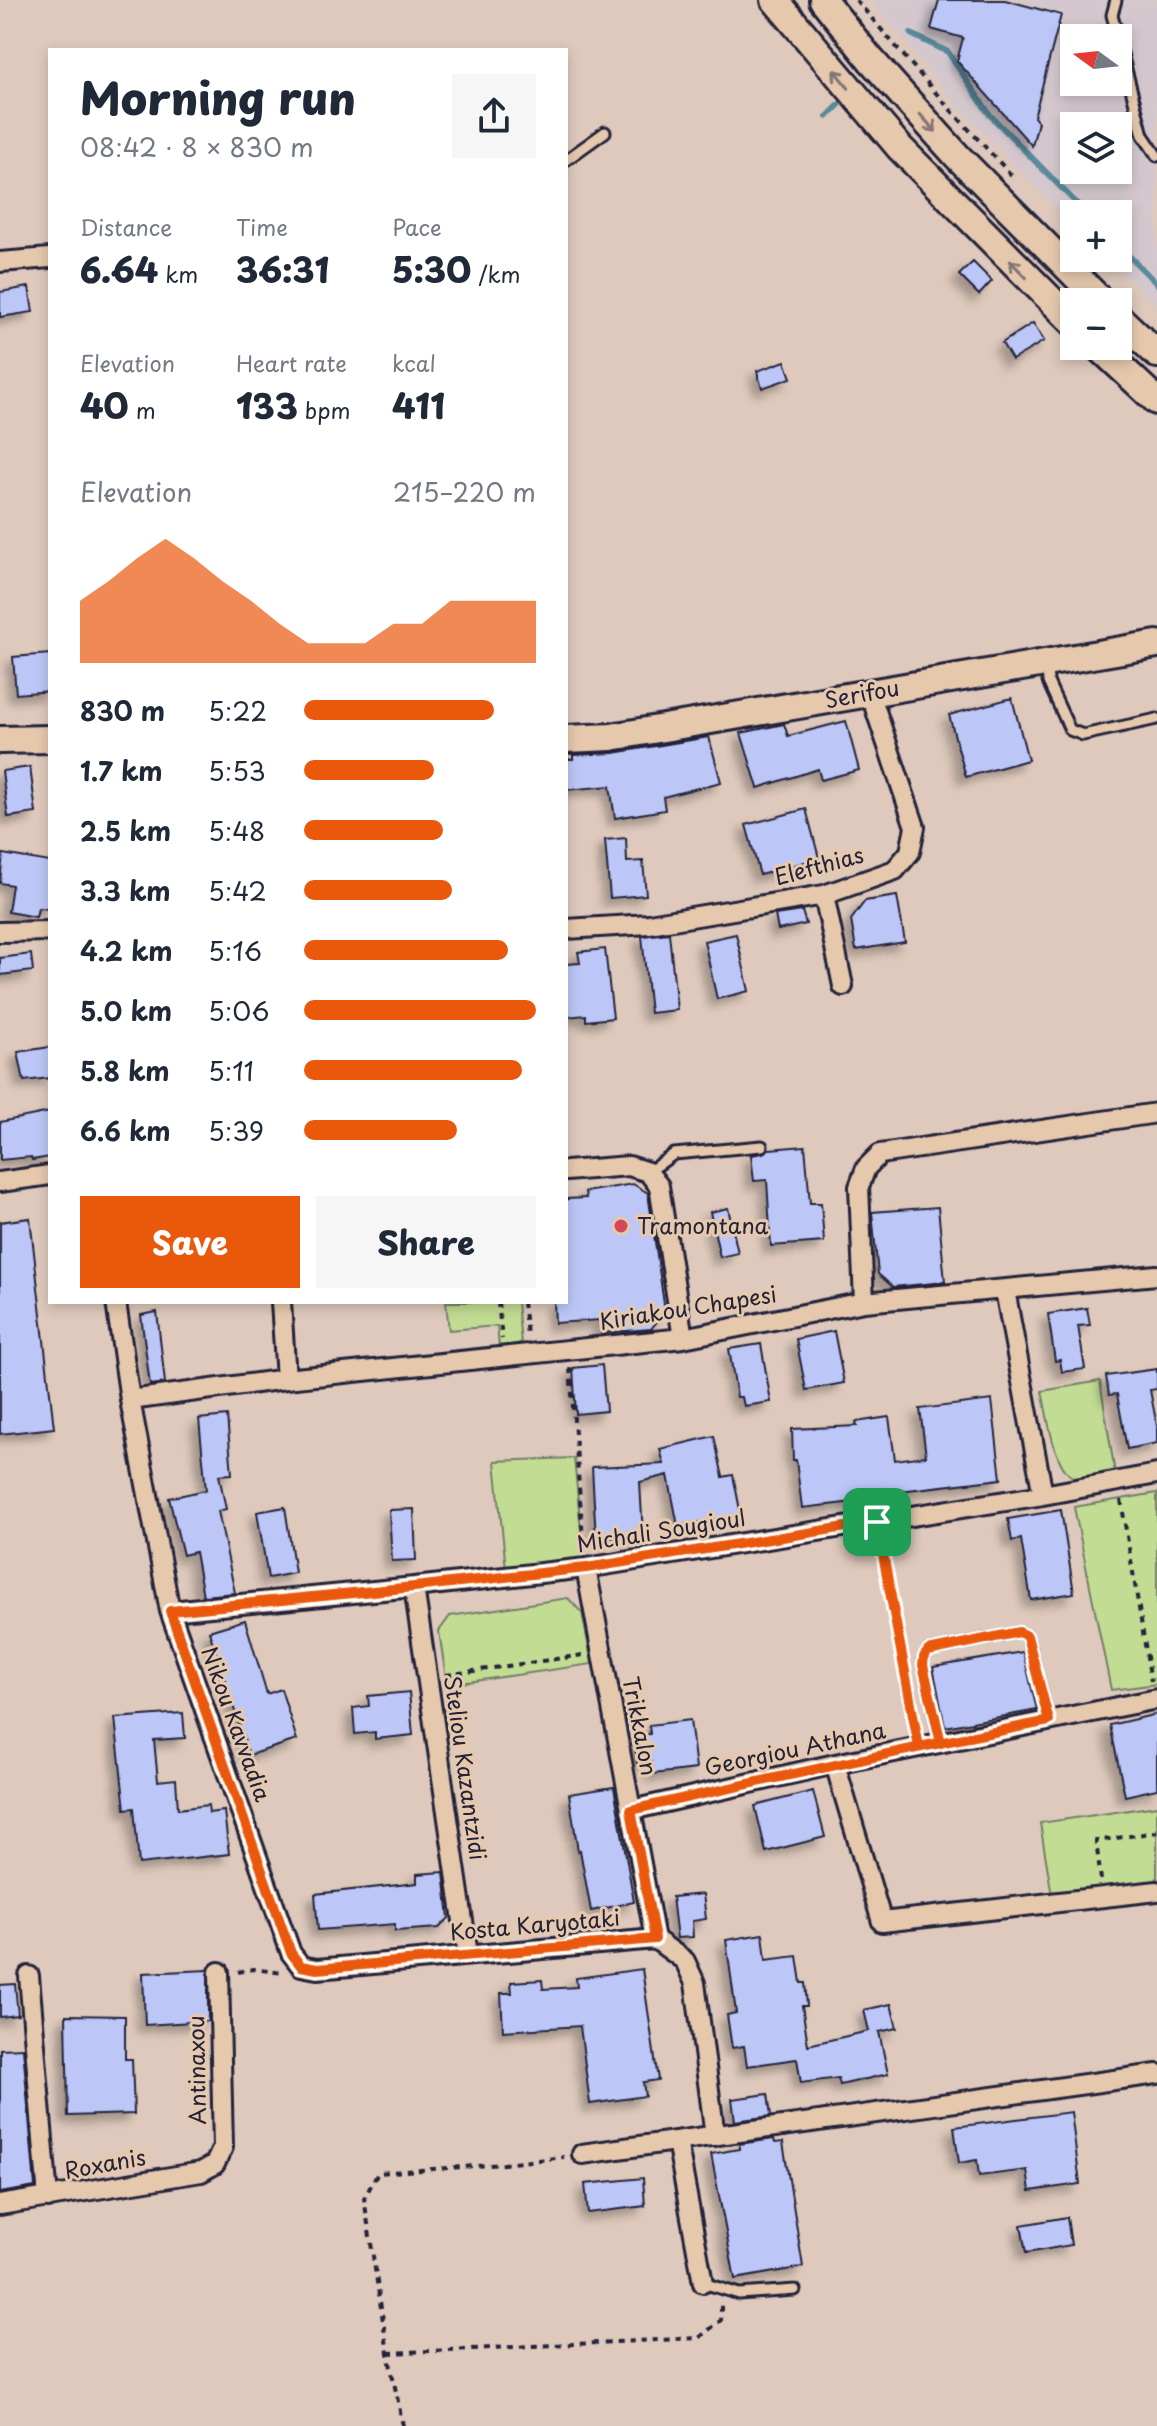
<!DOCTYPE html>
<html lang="en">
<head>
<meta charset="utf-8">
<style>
  :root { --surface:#fff; --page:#f6f6f7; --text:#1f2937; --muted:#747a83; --accent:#ea580c }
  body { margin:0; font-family:"Playpen Sans",sans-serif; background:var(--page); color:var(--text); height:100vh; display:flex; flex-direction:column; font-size:30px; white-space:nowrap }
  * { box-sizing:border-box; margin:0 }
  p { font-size:26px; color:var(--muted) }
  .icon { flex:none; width:44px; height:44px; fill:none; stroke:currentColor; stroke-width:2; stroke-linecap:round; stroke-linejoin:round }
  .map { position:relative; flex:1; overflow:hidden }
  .side { position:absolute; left:48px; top:48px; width:520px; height:1256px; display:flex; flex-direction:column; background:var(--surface); border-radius:0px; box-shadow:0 4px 12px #0003 }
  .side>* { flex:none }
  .needle { width:52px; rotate:285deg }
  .controls { position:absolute; left:1060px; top:24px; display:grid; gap:16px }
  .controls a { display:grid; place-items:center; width:72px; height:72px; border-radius:0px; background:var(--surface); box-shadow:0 4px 12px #0003; font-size:40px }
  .pin { position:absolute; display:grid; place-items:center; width:68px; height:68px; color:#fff; margin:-34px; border-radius:16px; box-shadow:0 4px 12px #0006 }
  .round { display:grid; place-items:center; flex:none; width:84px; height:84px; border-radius:0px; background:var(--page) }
  .overview { display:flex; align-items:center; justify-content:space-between; height:136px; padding:0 32px }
  h1 { font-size:44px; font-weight:800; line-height:60px }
  .metrics { display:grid; grid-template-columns:repeat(3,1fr); gap:12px; height:136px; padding:8px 32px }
  .metrics div { display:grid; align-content:center }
  .metrics b { font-size:34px; font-weight:800 }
  .metrics small { font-size:22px; font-weight:400 }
  .metrics p { font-size:22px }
  .chart { height:224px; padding:16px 32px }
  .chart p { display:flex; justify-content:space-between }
  .chart svg { width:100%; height:144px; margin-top:8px; fill:var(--accent); opacity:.7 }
  .action { display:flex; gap:16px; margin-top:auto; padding:16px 32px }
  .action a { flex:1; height:92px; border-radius:0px; background:var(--accent); color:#fff; font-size:32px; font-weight:800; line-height:92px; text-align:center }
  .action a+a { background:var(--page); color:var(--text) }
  ul { padding:0 32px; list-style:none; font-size:26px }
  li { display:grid; grid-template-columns:128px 96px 1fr; align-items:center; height:60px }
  li i { height:20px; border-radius:10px; background:var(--accent) }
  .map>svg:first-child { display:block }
  .built { fill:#d4c8ce; fill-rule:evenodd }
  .green { fill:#c2dc93; stroke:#727f67; stroke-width:2 }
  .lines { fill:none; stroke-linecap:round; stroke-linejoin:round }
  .stream { stroke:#5a8a9c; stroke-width:6 }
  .building { fill:#bcc7f8; stroke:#22223b; stroke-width:2; filter:url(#shadow) }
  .lane-casing { stroke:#22223b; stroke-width:15 }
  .street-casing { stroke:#22223b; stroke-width:24 }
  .secondary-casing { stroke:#22223b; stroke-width:32 }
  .path { stroke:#22223b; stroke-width:4; stroke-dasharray:6 6; stroke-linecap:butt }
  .lane { stroke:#e6c9ad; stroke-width:9 }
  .street { stroke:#e6c9ad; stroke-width:18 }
  .secondary { stroke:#e6c9ad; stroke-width:26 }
  .oneway { stroke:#847674 }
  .route-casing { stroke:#fff; stroke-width:16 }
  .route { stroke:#ea580c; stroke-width:10 }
  .poi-dot { fill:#d1495b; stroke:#e6c9ad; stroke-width:3 }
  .labels { text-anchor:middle; stroke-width:6; stroke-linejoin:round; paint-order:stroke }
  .street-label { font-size:22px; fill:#22223b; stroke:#e6c9ad }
  .poi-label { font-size:22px; fill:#22223b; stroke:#e6c9ad; text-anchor:start }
</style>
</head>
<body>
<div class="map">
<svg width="1157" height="2426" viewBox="0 0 1157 2426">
  <defs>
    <filter id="shadow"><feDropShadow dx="-7" dy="7" stdDeviation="4" flood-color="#0004"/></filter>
  </defs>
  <rect width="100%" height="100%" fill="#dec9bc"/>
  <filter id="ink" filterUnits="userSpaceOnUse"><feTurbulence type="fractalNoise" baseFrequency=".0125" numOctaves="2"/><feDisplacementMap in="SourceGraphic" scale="16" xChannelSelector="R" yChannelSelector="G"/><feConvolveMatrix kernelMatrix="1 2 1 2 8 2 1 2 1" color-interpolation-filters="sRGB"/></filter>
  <g filter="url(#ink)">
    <path class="built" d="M871 0H1157V305L1107 258H1118V214H1074V226L957 105ZM1074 38H1118V82H1074ZM1074 126H1118V170H1074Z"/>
    <path class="green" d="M446 1302H517L521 1343 499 1347 497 1326 449 1330Z
      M1100 1381 1115 1473C1104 1475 1087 1481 1076 1478 1054 1473 1047 1412 1042 1391Z
      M574 1458 584 1561 506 1569 495 1461Z
      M1157 1493V1684L1111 1690 1074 1507Z
      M568 1598 582 1613 592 1664 447 1685 439 1631 450 1616Z
      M1157 1806V1889L1053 1902 1040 1823Z"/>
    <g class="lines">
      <path class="stream" d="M911 34 948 52 990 115 1087 214
        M827 117 839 105
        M1118 245 1157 284"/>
    </g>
    <path class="building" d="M939 0H1005L1061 15 1034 117 1038 122 1032 146 957 61 963 38 931 29Z
      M973 262 992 281 979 295 959 275Z
      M29 287 33 312 0 317V292Z
      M1033 323 1044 341 1012 360 1002 343Z
      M785 361 791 378 762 388 757 371Z
      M50 654V691L16 694 13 657Z
      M1012 698 1028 760 966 777 949 715Z
      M846 721 859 770 821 780 818 769 758 788 741 733 784 724 788 736Z
      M709 737 721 782 663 797 665 810 615 818 610 786 566 790V759H573V755L614 753Z
      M30 767 36 813 8 817 2 771Z
      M806 809 819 858 760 875 746 825Z
      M626 838 627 862 643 861 646 895 610 898 605 840Z
      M3 854 50 862V909L38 908 36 917 8 912 12 885 0 883Z
      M897 896 905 942 856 950 851 920 865 901Z
      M802 911 806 924 778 930 775 915Z
      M669 933 677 1010 650 1013 642 936Z
      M736 934 749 991 717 999 704 941Z
      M605 949 613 1018 586 1021V1015L566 1017V964L580 963 578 952Z
      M31 954 33 971 0 975V958Z
      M50 1047V1078L24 1081 18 1052Z
      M50 1112V1157L32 1160 31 1157 0 1160V1122Z
      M805 1146 810 1203H821L824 1242 771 1246 767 1180 754 1181 751 1155 763 1153 769 1149Z
      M633 1184 648 1193 665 1311 651 1329 601 1333 600 1320 555 1323 554 1302H566V1199L586 1198 585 1192Z
      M938 1207 945 1282 893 1287 878 1274 872 1212Z
      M728 1208 738 1253 720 1257 710 1212Z
      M30 1218 54 1428 0 1434V1222Z
      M1087 1308 1090 1325 1078 1326 1085 1369 1062 1372 1060 1360 1055 1361 1048 1314Z
      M157 1312 165 1383 150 1385 141 1315Z
      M834 1331 844 1383 806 1390 796 1339Z
      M761 1344 771 1402 744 1406 742 1397H737L729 1349Z
      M602 1365 606 1411 576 1414 573 1368Z
      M1157 1369V1389L1150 1390 1157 1426V1443L1127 1449 1117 1394 1109 1395 1106 1376Z
      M992 1400 1001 1479 900 1491V1493L862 1499V1501L802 1508 796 1460H793L792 1429 857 1426 856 1422 889 1417 895 1460 926 1456 920 1409Z
      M227 1416 232 1474 219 1475 226 1509 218 1511 235 1593 203 1596 195 1552 183 1555 169 1498 206 1490 199 1419Z
      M714 1436 723 1477 733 1475 741 1515 678 1526 668 1475 640 1482 643 1536 596 1539 592 1467 664 1464 660 1449Z
      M285 1507 295 1573 268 1578 257 1512Z
      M414 1509 416 1560 392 1561 389 1510Z
      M1061 1510 1074 1593 1031 1600 1021 1539 1012 1541 1008 1519Z
      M245 1620 267 1694 281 1689 297 1740 249 1755 209 1631Z
      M1023 1652 1037 1710 945 1727 933 1667Z
      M409 1692 413 1735 375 1739V1732L355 1734 353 1708 369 1706 368 1696Z
      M183 1713 185 1738 154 1740 158 1781 176 1779 178 1809 208 1805 209 1813 224 1811 229 1854 139 1864 134 1808 125 1809 115 1718Z
      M1157 1714V1789L1125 1796 1110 1725Z
      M690 1720 696 1769 653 1774 652 1762 637 1763 634 1736 650 1734 649 1725Z
      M614 1787 634 1902 591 1911 580 1850 578 1851 569 1794Z
      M813 1791 825 1837 766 1852 755 1806Z
      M444 1872 449 1918 439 1928 395 1931V1924L318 1930 315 1894 417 1883V1874Z
      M703 1894 706 1919 692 1921 693 1937 677 1938 672 1897Z
      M763 1934 766 1960 797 1956 801 1983H805L807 2006H802L808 2045 869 2031 864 2010 891 2004 897 2028 879 2032 888 2074 840 2085 838 2078 801 2083 797 2059 747 2066 744 2046 732 2048 727 2015 736 2013 726 1940Z
      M642 1969 658 2080 643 2082 645 2096 590 2104 580 2026 503 2031 501 1993H512L511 1982 542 1980 543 1989 577 1987 576 1978Z
      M208 1970V2021L145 2025 143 1973Z
      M15 1984 18 2015 0 2017V1985Z
      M66 2015 125 2016V2059H132L134 2114 68 2116Z
      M23 2048 35 2187 0 2193V2049Z
      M768 2094 771 2116 735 2121 732 2099Z
      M1071 2112 1080 2184 1030 2191 1027 2170 979 2176 977 2160 959 2163 954 2127Z
      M774 2139 775 2143 783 2142 803 2267 735 2279 711 2154 739 2149V2144Z
      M643 2178 645 2206 588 2213 585 2184Z
      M1067 2217 1071 2245 1026 2253 1021 2225Z"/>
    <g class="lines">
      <g class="lane-casing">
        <path id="lane" d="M1116 0 1112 15 1143 135 1157 156
          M566 160 605 132
          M1047 666 1048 682 1070 730 1083 735 1157 719
          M648 1172 674 1154 762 1146
          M941 1743 923 1665 924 1657 928 1651 1019 1632 1027 1636 1049 1721
          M703 2283 739 2294 795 2290"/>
      </g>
      <g class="street-casing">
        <path id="street" d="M0 262 50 258
          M824 895 843 986
          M566 929 649 924 824 895 895 870 910 852 915 827 870 693
          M0 932 50 931
          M566 1171 629 1166 648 1172 659 1186 683 1338
          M0 1182 50 1175
          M1005 1290 1043 1495
          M116 1302 130 1400 170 1611 291 1953 301 1966 317 1969 655 1939 685 1961 695 1983 715 2136
          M281 1302 286 1379
          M864 1302 859 1187 866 1168 880 1154 1157 1113
          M130 1400 286 1379 683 1338 864 1302 1157 1275
          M586 1568 655 1939
          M414 1587 468 1955
          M170 1611 414 1587 586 1568 1043 1495 1157 1474
          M835 1764 882 1922 1157 1891
          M631 1810 835 1764 1157 1699
          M29 1976 48 2198
          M677 2141 703 2283
          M582 2154 1157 2074
          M0 2205 201 2172 215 2164 223 2147 219 1972"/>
      </g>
      <g class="secondary-casing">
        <path id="secondary" d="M775 0 900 148 1074 323
          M823 0 871 60 958 157 1102 302
          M1118 317 1157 354
          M1098 346 1157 401
          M566 739 611 737 1157 644
          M0 740 50 739"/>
      </g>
      <path class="path" d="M856 0 948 107 1015 179
        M498 1302 502 1339
        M523 1302 527 1335
        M570 1368 584 1551
        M1121 1500 1151 1681
        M880 1537 916 1729
        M446 1675 583 1655
        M1101 1880 1096 1841 1157 1832
        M238 1972 253 1969 284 1973
        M388 2353 699 2338 721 2320V2303
        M403 2426 388 2353 364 2198 378 2173 504 2164 564 2157"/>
      <use href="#lane" class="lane"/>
      <use href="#street" class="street"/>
      <use href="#secondary" class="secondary"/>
    </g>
    <defs><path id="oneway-shaft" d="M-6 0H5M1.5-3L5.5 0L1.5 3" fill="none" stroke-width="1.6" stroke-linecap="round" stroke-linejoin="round" transform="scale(2)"/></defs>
    <g class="oneway">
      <use href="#oneway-shaft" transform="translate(841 79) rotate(-130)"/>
      <use href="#oneway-shaft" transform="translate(928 123) rotate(48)"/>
      <use href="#oneway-shaft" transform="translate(1018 269) rotate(-134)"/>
    </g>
  </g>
  <g class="lines" filter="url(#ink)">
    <g class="route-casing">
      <path id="route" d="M877 1522 586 1568 414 1587 170 1611 291 1953 301 1966 317 1969 655 1939 631 1810C734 1787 837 1764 941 1743L923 1665 924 1657 928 1651 1019 1632 1027 1636 1049 1721 919 1747 877 1522"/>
    </g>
    <use href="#route" class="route"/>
  </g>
  <circle class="poi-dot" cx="621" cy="1226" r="8"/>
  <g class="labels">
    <g class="street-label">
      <text transform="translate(862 694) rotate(-10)" y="8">Serifou</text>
      <text transform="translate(819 866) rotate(-15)" y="8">Elefthias</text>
      <text transform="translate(688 1308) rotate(-9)" y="8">Kiriakou Chapesi</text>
      <text transform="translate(661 1531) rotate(-9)" y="8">Michali Sougioul</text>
      <text transform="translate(236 1724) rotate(70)" y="8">Nikou Kavvadia</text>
      <text transform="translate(640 1726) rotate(79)" y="8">Trikkalon</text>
      <text transform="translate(795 1749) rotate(-12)" y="8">Georgiou Athana</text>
      <text transform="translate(465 1768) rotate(82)" y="8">Steliou Kazantzidi</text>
      <text transform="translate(535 1925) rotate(-5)" y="8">Kosta Karyotaki</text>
      <text transform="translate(197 2070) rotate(-91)" y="8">Antinaxou</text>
      <text transform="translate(105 2164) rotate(-10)" y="8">Roxanis</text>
    </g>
    <g class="poi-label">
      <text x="637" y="1234">Tramontana</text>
    </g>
  </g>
</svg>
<div class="controls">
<a><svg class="needle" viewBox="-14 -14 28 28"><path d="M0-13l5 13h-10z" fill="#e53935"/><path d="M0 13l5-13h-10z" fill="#747a83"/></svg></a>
<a><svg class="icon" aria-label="layers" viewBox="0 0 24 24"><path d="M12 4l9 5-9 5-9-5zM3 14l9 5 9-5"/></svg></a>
<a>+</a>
<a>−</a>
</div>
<div class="pin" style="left:877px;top:1522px;background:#1e9e55"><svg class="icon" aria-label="arrive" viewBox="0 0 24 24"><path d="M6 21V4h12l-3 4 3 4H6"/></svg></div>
<section class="side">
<div class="overview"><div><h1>Morning run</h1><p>08:42 · 8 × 830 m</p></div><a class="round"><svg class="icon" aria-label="share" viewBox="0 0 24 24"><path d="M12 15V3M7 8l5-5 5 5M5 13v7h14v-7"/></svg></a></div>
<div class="metrics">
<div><p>Distance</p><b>6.64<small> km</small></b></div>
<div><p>Time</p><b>36:31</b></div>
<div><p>Pace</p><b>5:30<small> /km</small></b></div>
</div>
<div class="metrics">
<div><p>Elevation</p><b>40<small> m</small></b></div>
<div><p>Heart rate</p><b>133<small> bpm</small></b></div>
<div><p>kcal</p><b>411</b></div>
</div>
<div class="chart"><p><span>Elevation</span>215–220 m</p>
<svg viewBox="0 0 160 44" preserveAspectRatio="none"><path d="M0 44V25L10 19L20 12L30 6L40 12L50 19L60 25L70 32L80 38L90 38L100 38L110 32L120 32L130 25L140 25L150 25L160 25V44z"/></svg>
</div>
<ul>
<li><b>830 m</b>5:22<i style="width:82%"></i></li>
<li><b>1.7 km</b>5:53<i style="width:56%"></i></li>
<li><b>2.5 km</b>5:48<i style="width:60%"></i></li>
<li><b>3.3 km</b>5:42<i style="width:64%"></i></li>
<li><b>4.2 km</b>5:16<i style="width:88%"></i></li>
<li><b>5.0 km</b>5:06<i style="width:100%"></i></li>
<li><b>5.8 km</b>5:11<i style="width:94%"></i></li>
<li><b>6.6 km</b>5:39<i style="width:66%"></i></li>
</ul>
<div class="action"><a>Save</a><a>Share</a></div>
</section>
</div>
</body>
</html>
